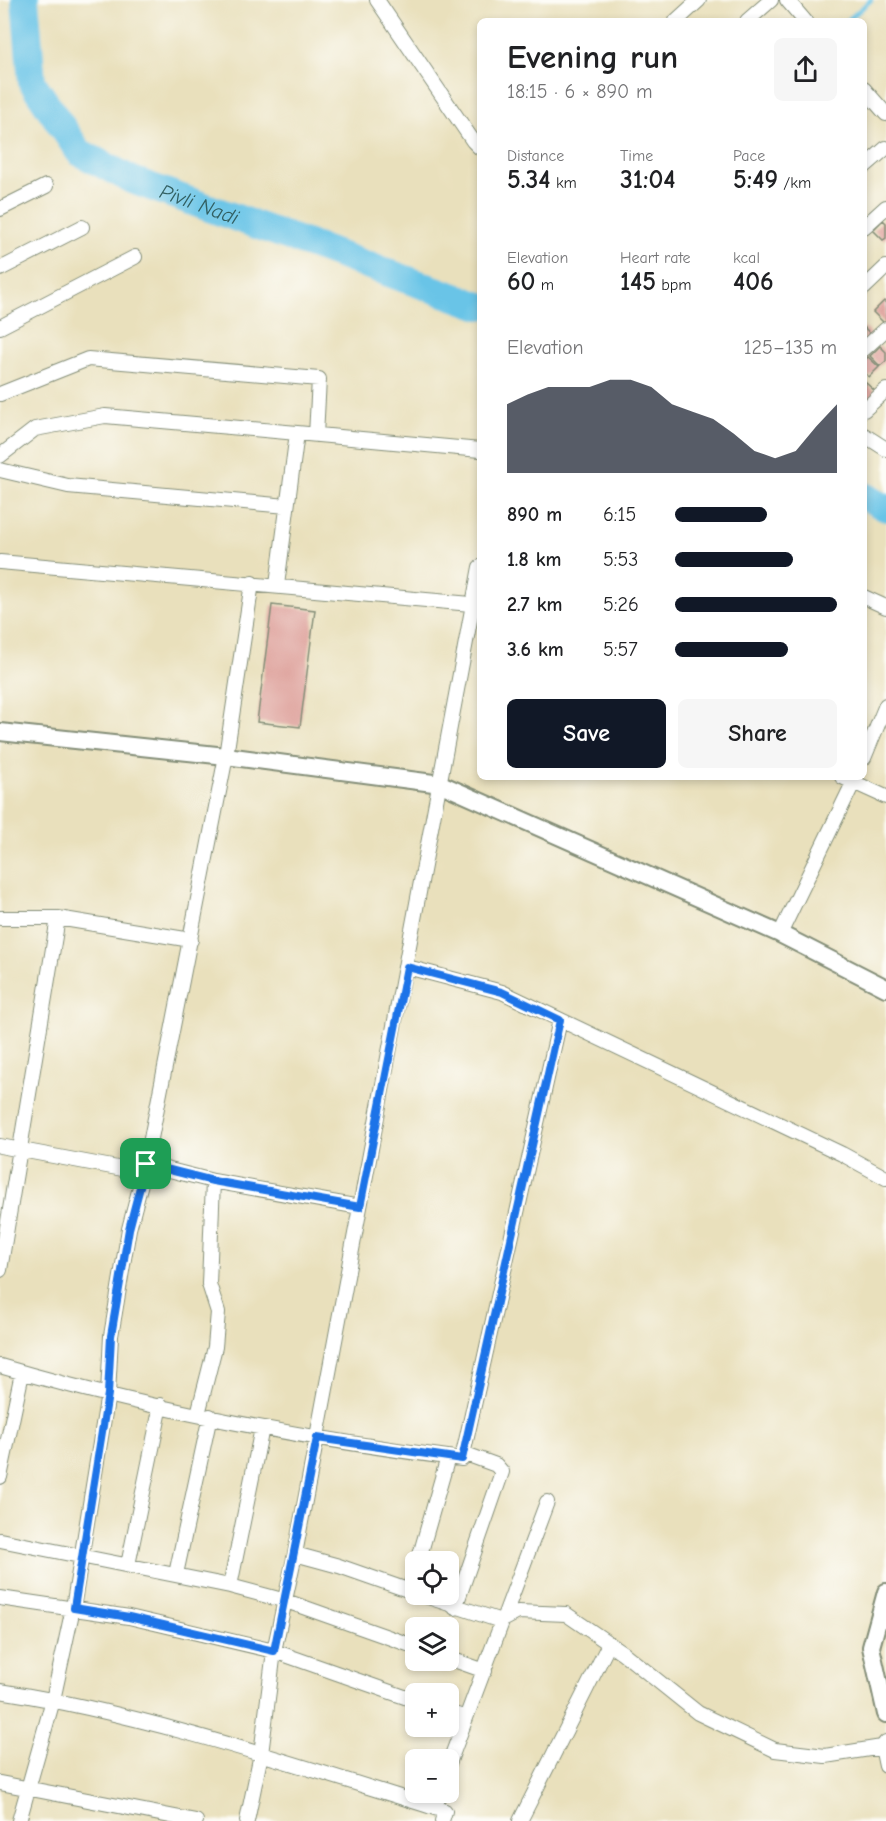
<!DOCTYPE html>
<html lang="en">
<head>
<meta charset="utf-8">
<style>
  :root { --surface:#fff; --page:#f6f6f6; --text:#202124; --muted:#757577; --accent:#111827 }
  body { margin:0; font-family:"Comic Neue",sans-serif; background:var(--page); color:var(--text); height:100vh; display:flex; flex-direction:column; font-size:22px; white-space:nowrap }
  * { box-sizing:border-box; margin:0 }
  p { font-size:20px; color:var(--muted) }
  .icon { flex:none; width:33px; height:33px; fill:none; stroke:currentColor; stroke-width:2; stroke-linecap:round; stroke-linejoin:round }
  .map { position:relative; flex:1; overflow:hidden }
  .drawer { position:absolute; left:477px; top:18px; width:390px; height:762px; display:flex; flex-direction:column; background:var(--surface); border-radius:9px; box-shadow:0 3px 9px #0003 }
  .drawer>* { flex:none }
  .tools { position:absolute; left:405px; top:1551px; display:grid; gap:12px }
  .tools a { display:grid; place-items:center; width:54px; height:54px; border-radius:9px; background:var(--surface); box-shadow:0 3px 9px #0003; font-size:30px }
  .pin { position:absolute; display:grid; place-items:center; width:51px; height:51px; color:#fff; margin:-26px; border-radius:12px; box-shadow:0 3px 9px #0006 }
  .round { display:grid; place-items:center; flex:none; width:63px; height:63px; border-radius:9px; background:var(--page) }
  .overview { display:flex; align-items:center; justify-content:space-between; height:102px; padding:0 30px }
  h1 { font-size:33px; font-weight:700; line-height:45px }
  .stats { display:grid; grid-template-columns:repeat(3,1fr); gap:9px; height:102px; padding:6px 30px }
  .stats div { display:grid; align-content:center }
  .stats b { font-size:26px; font-weight:700 }
  .stats small { font-size:16px; font-weight:400 }
  .stats p { font-size:16px }
  .chart { height:168px; padding:12px 30px }
  .chart p { display:flex; justify-content:space-between }
  .chart svg { width:100%; height:108px; margin-top:6px; fill:var(--accent); opacity:.7 }
  .primary-button { display:flex; gap:12px; margin-top:auto; padding:12px 30px }
  .primary-button a { flex:1; height:69px; border-radius:9px; background:var(--accent); color:#fff; font-size:24px; font-weight:700; line-height:69px; text-align:center }
  .primary-button a+a { background:var(--page); color:var(--text) }
  ul { padding:0 30px; list-style:none; font-size:20px }
  li { display:grid; grid-template-columns:96px 72px 1fr; align-items:center; height:45px }
  li i { height:15px; border-radius:8px; background:var(--accent) }
  .map>svg:first-child { display:block }
  .lines { fill:none; stroke-linecap:round; stroke-linejoin:round }
  .stream { stroke:#69c4e7; stroke-width:4.5 }
  .river { stroke:#69c4e7; stroke-width:28 }
  .building { fill:#dd9e98 }
  .minor-casing { stroke:#848e78; stroke-width:16 }
  .tertiary-casing { stroke:#848e78; stroke-width:20 }
  .minor { stroke:#fff; stroke-width:14 }
  .tertiary { stroke:#fff; stroke-width:16 }
  .route-casing { stroke:#fff; stroke-width:12 }
  .route { stroke:#1a73e8; stroke-width:8 }
  .labels { text-anchor:middle; stroke-width:5; stroke-linejoin:round; paint-order:stroke }
  .water-label { font-size:21px; font-style:italic; fill:#325f61; stroke:#fdfcf7 }
</style>
</head>
<body>
<div class="map">
<svg width="886" height="1821" viewBox="0 0 886 1821">
  <rect width="100%" height="100%" fill="#fdfcf7"/>
  <filter id="ink" filterUnits="userSpaceOnUse"><feTurbulence type="fractalNoise" baseFrequency=".0167" numOctaves="2"/><feDisplacementMap in="SourceGraphic" scale="12" xChannelSelector="R" yChannelSelector="G"/><feConvolveMatrix kernelMatrix="1 2 1 2 8 2 1 2 1" color-interpolation-filters="sRGB"/></filter>
  <filter id="wash" filterUnits="userSpaceOnUse"><feTurbulence type="fractalNoise" baseFrequency=".008" numOctaves="4" result="noise"/><feDisplacementMap in="SourceGraphic" scale="24" xChannelSelector="R" yChannelSelector="G"/><feGaussianBlur stdDeviation="1.35" result="paint"/><feColorMatrix in="noise" values="0 0 0 0 0 0 0 0 0 0 0 0 0 0 0 0 0 1.4 0 .05"/><feComposite in="paint" operator="in"/></filter>
  <g filter="url(#wash)">
    <rect width="100%" height="100%" fill="#e9e0bc"/>
    <g class="lines">
      <path class="stream" d="M847 21 871 0"/>
      <g class="river">
        <path id="s1" d="M25 0 32 82 79 152 132 180 480 306"/>
        <path d="M864 496 886 508"/>
      </g>
    </g>
    <g id="blocks">
      <path class="building" d="M883 220 886 223V238L883 240 873 230Z
        M884 301 886 303V325L873 312Z
        M864 327 873 337 864 345Z
        M880 346 886 352V361L880 366 870 356Z
        M868 357 879 367 869 377 864 372V361Z
        M865 382 876 392 866 402 864 401Z
        M272 605 315 610 300 727 257 722Z"/>
    </g>
  </g>
  <g filter="url(#ink)">
    <use href="#blocks" fill-opacity="0" stroke="#848e78" stroke-width="1.5"/>
    <g class="lines">
      <g class="minor-casing">
        <path id="minor" d="M377 0 473 141 480 148
          M787 0 805 21
          M676 21 699 0
          M747 21 771 0
          M864 89 886 114
          M864 167 886 148
          M0 209 46 186
          M864 227 886 207
          M0 269 82 227
          M864 288 886 267
          M0 327 135 257
          M864 349 886 329
          M0 394 88 359 319 379 316 435
          M864 410 886 390
          M864 435 886 449
          M0 456 35 429 105 416 297 433
          M0 470 68 486 287 506
          M0 562 471 604 478 607
          M277 585 297 433 480 450
          M864 597 886 607
          M864 758 886 705
          M842 777 886 797
          M0 918H58L191 940
          M780 934 856 777
          M407 967 502 992 842 1154 886 1178
          M0 1146 144 1173
          M146 1164 226 756 252 583
          M0 1270 58 918
          M0 1366C150 1410 306 1439 462 1459L560 1020
          M198 1414 215 1347 218 1312 209 1284 213 1181 360 1207
          M0 1477 22 1373
          M0 1540 230 1586 286 1601 416 1647
          M418 1562 448 1457
          M128 1565 161 1405
          M176 1574 210 1416
          M230 1586 262 1428
          M409 1591 416 1568
          M416 1593 339 1566 295 1554 480 567
          M419 1594 501 1621 518 1612 566 1614 623 1653 698 1713 775 1750 825 1756 882 1747 886 1742
          M0 1598 129 1617 274 1651 416 1701
          M455 1608 502 1472 496 1465 463 1453
          M448 1658 485 1671
          M0 1691C146 1714 293 1764 435 1808L440 1792
          M448 1712 466 1718
          M882 1747 886 1766
          M448 1766 547 1502
          M0 1783 196 1821
          M435 1808 445 1811 442 1821
          M19 1821 53 1700 73 1608 108 1394 111 1336 129 1229 146 1164 213 1181
          M247 1821 261 1754 274 1651 295 1554
          M520 1821 609 1644"/>
      </g>
      <g class="tertiary-casing">
        <path id="tertiary" d="M0 732 226 756 441 784 780 934 886 988
          M886 1592 871 1647 886 1714"/>
      </g>
      <use href="#minor" class="minor"/>
      <use href="#tertiary" class="tertiary"/>
    </g>
  </g>
  <g class="lines" filter="url(#ink)">
    <g class="route-casing">
      <path id="route" d="M407 967 502 992 560 1020 462 1459 317 1438 274 1651 129 1617 74 1608 108 1394 111 1336 129 1229 146 1164 213 1181 360 1207Z"/>
    </g>
    <use href="#route" class="route"/>
  </g>
  <g class="labels">
    <g class="water-label">
      <text dy="7" stroke="none"><textPath href="#s1" startOffset="298">Pivli Nadi</textPath></text>
    </g>
  </g>
</svg>
<div class="tools">
<a><svg class="icon" aria-label="locate" viewBox="0 0 24 24"><circle cx="12" cy="12" r="6"/><path d="M12 2v4M12 18v4M2 12h4M18 12h4"/></svg></a>
<a><svg class="icon" aria-label="layers" viewBox="0 0 24 24"><path d="M12 4l9 5-9 5-9-5zM3 14l9 5 9-5"/></svg></a>
<a>+</a>
<a>−</a>
</div>
<div class="pin" style="left:146px;top:1164px;background:#1e9e55"><svg class="icon" aria-label="arrive" viewBox="0 0 24 24"><path d="M6 21V4h12l-3 4 3 4H6"/></svg></div>
<section class="drawer">
<div class="overview"><div><h1>Evening run</h1><p>18:15 · 6 × 890 m</p></div><a class="round"><svg class="icon" aria-label="share" viewBox="0 0 24 24"><path d="M12 15V3M7 8l5-5 5 5M5 13v7h14v-7"/></svg></a></div>
<div class="stats">
<div><p>Distance</p><b>5.34<small> km</small></b></div>
<div><p>Time</p><b>31:04</b></div>
<div><p>Pace</p><b>5:49<small> /km</small></b></div>
</div>
<div class="stats">
<div><p>Elevation</p><b>60<small> m</small></b></div>
<div><p>Heart rate</p><b>145<small> bpm</small></b></div>
<div><p>kcal</p><b>406</b></div>
</div>
<div class="chart"><p><span>Elevation</span>125–135 m</p>
<svg viewBox="0 0 160 44" preserveAspectRatio="none"><path d="M0 44V16L10 12L20 9L30 9L40 9L50 6L60 6L70 9L80 16L90 19L100 22L110 28L120 35L130 38L140 35L150 25L160 16V44z"/></svg>
</div>
<ul>
<li><b>890 m</b>6:15<i style="width:57%"></i></li>
<li><b>1.8 km</b>5:53<i style="width:73%"></i></li>
<li><b>2.7 km</b>5:26<i style="width:100%"></i></li>
<li><b>3.6 km</b>5:57<i style="width:70%"></i></li>
</ul>
<div class="primary-button"><a>Save</a><a>Share</a></div>
</section>
</div>
</body>
</html>
